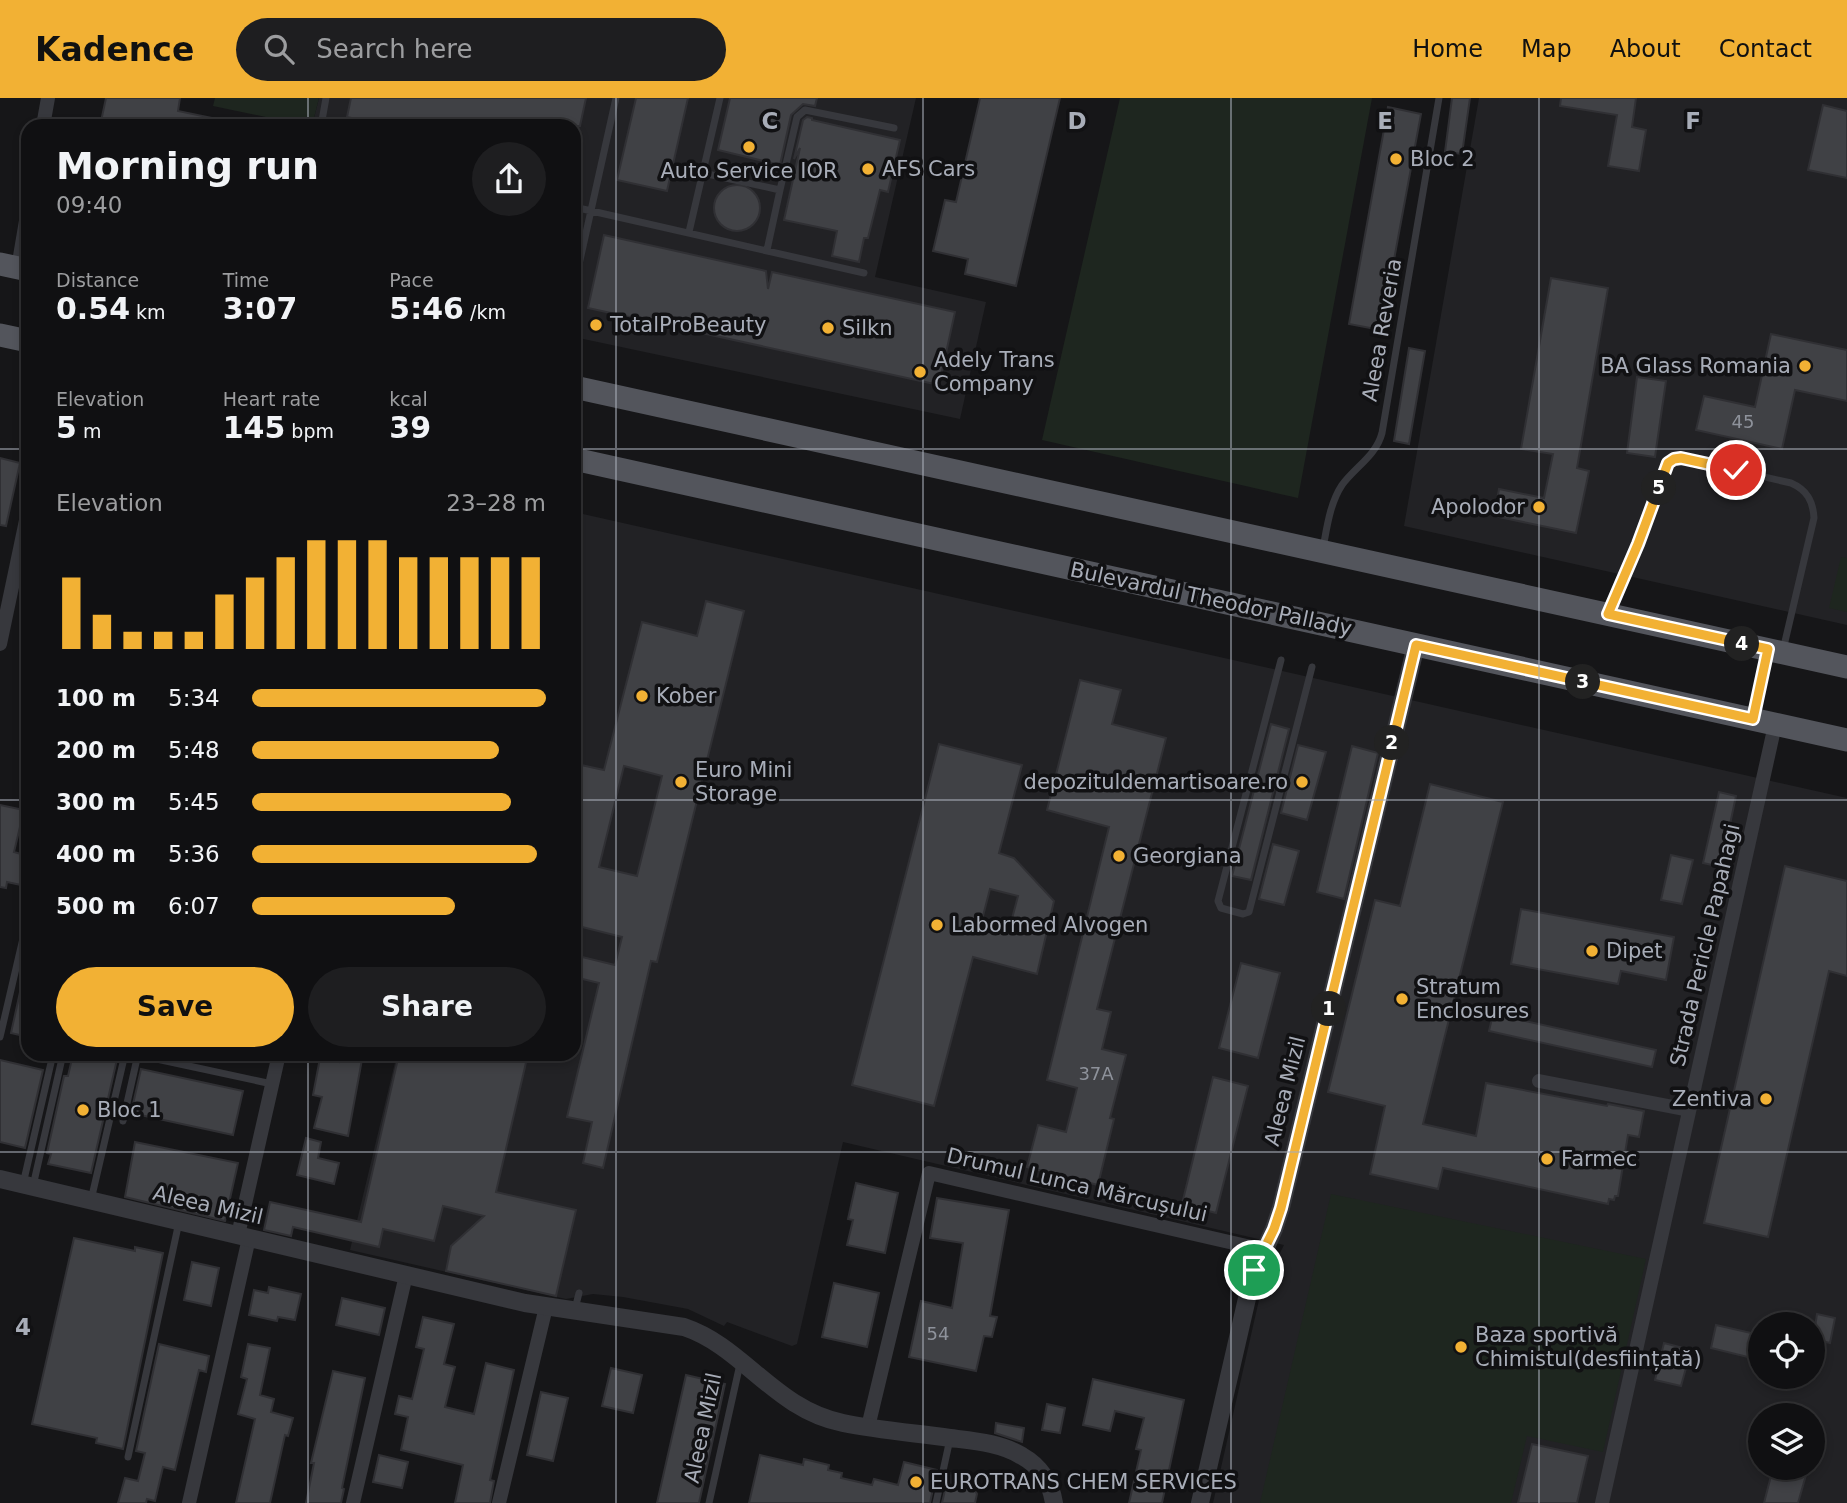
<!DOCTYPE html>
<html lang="en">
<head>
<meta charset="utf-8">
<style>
  :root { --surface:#101012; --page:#1e1e20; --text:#f1f3f6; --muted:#9c9d9f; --line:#303032; --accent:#f2b134 }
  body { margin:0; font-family:"DejaVu Sans",sans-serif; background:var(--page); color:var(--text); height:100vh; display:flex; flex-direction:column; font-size:26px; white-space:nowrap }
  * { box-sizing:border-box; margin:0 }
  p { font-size:23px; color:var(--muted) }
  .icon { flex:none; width:38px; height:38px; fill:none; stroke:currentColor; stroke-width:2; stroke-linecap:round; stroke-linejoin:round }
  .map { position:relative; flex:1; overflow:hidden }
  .details { position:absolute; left:21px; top:21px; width:560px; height:942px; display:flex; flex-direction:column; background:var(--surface); border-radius:21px; box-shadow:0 4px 10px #0003,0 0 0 2px var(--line) }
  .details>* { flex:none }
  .buttons { position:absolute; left:1748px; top:1214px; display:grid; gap:14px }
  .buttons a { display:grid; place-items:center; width:77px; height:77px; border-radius:50%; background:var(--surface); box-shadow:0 4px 10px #0003,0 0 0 2px var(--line); font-size:35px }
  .pin { position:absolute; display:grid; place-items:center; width:60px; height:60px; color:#fff; margin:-30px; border:4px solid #fff; border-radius:50%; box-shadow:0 2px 7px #0007 }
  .km { position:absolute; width:35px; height:35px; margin:-18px; border-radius:50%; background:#222; color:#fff; font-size:19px; line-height:35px; text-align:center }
  .round { display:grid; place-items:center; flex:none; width:74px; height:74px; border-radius:37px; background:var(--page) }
  .headline { display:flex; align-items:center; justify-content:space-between; height:119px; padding:0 35px }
  h1 { font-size:38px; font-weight:700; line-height:52px }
  .figures { display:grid; grid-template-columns:repeat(3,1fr); gap:10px; height:119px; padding:7px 35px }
  .figures div { display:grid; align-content:center }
  .figures b { font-size:30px; font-weight:700 }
  .figures small { font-size:19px; font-weight:400 }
  .figures p { font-size:19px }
  .chart { height:196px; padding:14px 35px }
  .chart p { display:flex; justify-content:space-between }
  .chart svg { width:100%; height:126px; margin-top:7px; stroke:var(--accent); stroke-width:6 }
  .action { display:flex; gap:14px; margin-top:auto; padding:14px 35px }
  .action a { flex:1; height:80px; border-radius:42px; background:var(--accent); color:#111; font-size:28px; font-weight:700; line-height:80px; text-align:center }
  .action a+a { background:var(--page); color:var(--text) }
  ul { padding:0 35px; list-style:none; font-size:23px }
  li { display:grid; grid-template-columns:112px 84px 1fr; align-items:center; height:52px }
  li i { height:18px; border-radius:9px; background:var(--accent) }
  header { display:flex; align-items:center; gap:42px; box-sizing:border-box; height:98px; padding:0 35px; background:var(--accent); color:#111 }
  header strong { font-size:33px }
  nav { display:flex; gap:38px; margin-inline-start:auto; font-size:24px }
  .search { width:490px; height:63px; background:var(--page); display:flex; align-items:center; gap:18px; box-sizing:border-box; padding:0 24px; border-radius:38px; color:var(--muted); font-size:26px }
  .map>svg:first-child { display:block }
  .built { fill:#222225; fill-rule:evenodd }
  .green { fill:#1e261f }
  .building { fill:#404145; stroke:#303034; stroke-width:2; fill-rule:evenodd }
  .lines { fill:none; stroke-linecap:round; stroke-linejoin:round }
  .path { stroke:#3d3f44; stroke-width:3.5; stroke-dasharray:3.5 5; stroke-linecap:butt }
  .service { stroke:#37383d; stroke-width:7 }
  .minor { stroke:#37383d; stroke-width:14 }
  .tertiary { stroke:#37383d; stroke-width:18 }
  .primary { stroke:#53555c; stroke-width:23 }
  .route-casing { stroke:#fff; stroke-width:14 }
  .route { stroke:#f2b134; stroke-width:9 }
  .grid { fill:none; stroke:#a8adb8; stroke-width:2; stroke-opacity:0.55 }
  .poi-dot { fill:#f2b134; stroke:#111113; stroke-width:2.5 }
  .labels { text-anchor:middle; stroke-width:7; stroke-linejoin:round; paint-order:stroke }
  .number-label { font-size:18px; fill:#8e929b }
  .poi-label { font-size:21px; fill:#a8adb8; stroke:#111113; text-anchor:start }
  .street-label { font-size:21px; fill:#a8adb8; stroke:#111113 }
  .grid-label { font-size:23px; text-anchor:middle; font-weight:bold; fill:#a8adb8; stroke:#111113; stroke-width:7; stroke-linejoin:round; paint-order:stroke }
</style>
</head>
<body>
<header>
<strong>Kadence</strong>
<div class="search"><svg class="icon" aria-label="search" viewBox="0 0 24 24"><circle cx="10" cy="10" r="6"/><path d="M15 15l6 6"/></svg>Search here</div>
<nav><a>Home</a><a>Map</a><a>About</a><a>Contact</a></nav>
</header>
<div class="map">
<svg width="1847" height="1405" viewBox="0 0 1847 1405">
  <rect width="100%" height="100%" fill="#161618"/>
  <path class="built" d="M319 0H916L875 179 986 204 960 321 574 239V28H312Z
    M1479 0H1847V527L1404 428Z
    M574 414 1847 700V1405H1213L1261 1193 1284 1147 843 1044 797 1246 792 1248 727 1224 724 1228 688 1211 623 1199 593 1196 566 1201 350 1152 397 956H574ZM1760 1227H1813V1279H1760ZM1760 1318H1813V1370H1760Z"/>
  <path class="green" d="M215 0H319L312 28H309L213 8Z
    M1120 0H1372L1298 400 1042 342Z
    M1841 459 1847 460V514L1829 510Z
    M1331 1096 1646 1161 1603 1354 1527 1338 1511 1405H1260Z"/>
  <path class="building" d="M106 0H180L178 13 217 21 216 28H100Z
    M351 0H586L580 28H387L347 19Z
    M636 0H688L667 93 617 82Z
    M730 0H817L815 8 803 6 791 17 780 67 718 52Z
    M980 0H1060L1016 188 965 176 968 161 933 153 945 102 956 104Z
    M1452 0H1470L1462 56 1445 54Z
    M1561 0H1636L1632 29 1646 32 1639 73 1608 68 1617 17 1560 8Z
    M1823 7 1847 13V80L1808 72Z
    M1388 9 1421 16 1381 232 1349 226Z
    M807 19 812 20V22L900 42 888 94 880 92 868 140H864L859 164 832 158 837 133 784 122 800 50 794 61 803 22Z
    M714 110a23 23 0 1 1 46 0a23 23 0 1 1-46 0Z
    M604 137 766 173 768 191 772 174 955 214 939 287 588 210Z
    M1551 180 1608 190 1577 370 1589 373 1576 435 1494 418 1499 391 1544 400 1553 356 1521 351Z
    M1771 236 1847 252V303L1795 292 1782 351 1696 332 1704 298 1755 309Z
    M1409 250 1425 253 1409 346 1394 343Z
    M1637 279 1666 283 1655 359 1627 355Z
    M0 360 20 365 6 428 0 427Z
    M706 503 744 513 657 864 651 863 603 1070 583 1065 592 1024 567 1019 599 885 574 879V857L615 867 622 839 574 827V697L581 667 604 672 642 524 697 538ZM624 668 662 678 637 778 599 769Z
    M1080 582 1121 592 1112 626 1166 640 1097 911 1111 914 1102 951 1126 957 1110 1020 1114 1021 1098 1087 1027 1069 1038 1027 1066 1034 1077 990 1047 982 1109 729 1047 712Z
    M1271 626 1289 631 1251 782 1232 778Z
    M939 646 1022 667 999 755 1014 760 1054 803 1037 876 973 859 934 1008 852 987ZM990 791 1018 798 1010 828 982 822Z
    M1298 647 1326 654 1307 722 1281 715Z
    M1352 648 1378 655 1344 801 1317 794Z
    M1430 686 1503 704 1423 1026 1476 1038 1486 985 1607 1008 1608 1006 1644 1013 1639 1039 1628 1037 1618 1098H1615L1614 1102 1609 1101 1608 1106 1443 1070 1438 1091 1370 1076 1385 1008 1328 994 1375 802 1400 808Z
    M1719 694 1736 698 1721 769 1703 765Z
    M0 707 24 712 14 754 28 758 21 787 7 784 6 790 0 789Z
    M1273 746 1299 753 1284 807 1259 801Z
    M1671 757 1693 762 1682 806 1661 802Z
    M1785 768 1847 783V878L1829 873 1768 1139 1704 1125Z
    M1521 811 1674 839 1666 882 1621 873 1618 886 1511 866Z
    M1241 865 1280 875 1258 960 1219 950Z
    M22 885 28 886V939L11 935Z
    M1493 916 1656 952 1652 969 1489 933Z
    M73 956 118 957 91 1075 48 1066 51 1056 47 1055 64 978H68Z
    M341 956H363L348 1038 314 1030 322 999 313 997 320 960 339 964Z
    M399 956H528L496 1094 576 1112 556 1198 446 1173 451 1148 484 1118 443 1108 434 1143 383 1131 379 1149 293 1129 291 1138 264 1132 270 1104 361 1124Z
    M0 962 43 972 25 1050 0 1044Z
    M141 971 243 993 233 1037 131 1015Z
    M1213 979 1248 988 1216 1115 1182 1106Z
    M306 1040 321 1044 318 1060 339 1065 334 1086 297 1077Z
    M135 1044 238 1065 225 1123 125 1099Z
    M856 1085 898 1095 885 1155 847 1147 853 1122 848 1121Z
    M937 1100 1009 1112 990 1218 997 1219 992 1239 984 1238 976 1273 909 1259 921 1203 952 1210 963 1145 930 1140Z
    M74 1140 135 1153V1149L163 1155 123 1351 96 1345 97 1340 32 1326Z
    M192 1164 219 1170 211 1208 184 1202Z
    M834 1185 879 1195 867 1249 822 1239Z
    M269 1189 301 1196 295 1222 278 1219 277 1223 249 1217 254 1192 268 1195Z
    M342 1200 385 1210 379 1237 336 1227Z
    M1817 1216 1835 1220 1830 1245 1813 1241Z
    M423 1219 454 1226 444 1266 455 1269 445 1309 474 1316 486 1265 514 1272 490 1382 494 1383 490 1405H455L463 1367 401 1352 408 1319 395 1316 399 1298 412 1301 424 1251 416 1249Z
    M1716 1227 1760 1237V1262L1711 1250Z
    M1664 1245 1691 1252 1681 1288 1655 1282Z
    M159 1246 209 1258 206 1274 199 1272 175 1372 163 1369 155 1403 147 1401 146 1405H118L125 1380 138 1383 145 1355 136 1353Z
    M248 1246 270 1250 260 1297 274 1301 271 1314 293 1320 288 1338 285 1337 270 1405H236L255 1321 238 1316 247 1281 241 1279Z
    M611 1270 642 1277 633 1315 602 1308Z
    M333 1273 365 1280 342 1390 344 1391 341 1405H306L314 1365H311Z
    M686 1277 725 1286 699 1405H657Z
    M1093 1281 1184 1302 1162 1405H1129L1141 1352 1136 1351 1144 1320 1115 1313 1110 1333 1083 1327Z
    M541 1294 568 1300 553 1363 527 1357Z
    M1047 1306 1065 1310 1060 1335 1042 1332Z
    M996 1325 1024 1330 1022 1344 995 1335Z
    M1532 1346 1588 1358 1577 1405H1518Z
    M379 1357 408 1364 402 1390 373 1384Z
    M760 1357 803 1367 804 1361 829 1367 828 1372 842 1375 841 1380 872 1387 874 1381 898 1387 904 1364 937 1372 930 1405H749Z
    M1773 1370H1808L1798 1405H1764Z
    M949 1375 967 1379 977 1396 975 1405H942Z"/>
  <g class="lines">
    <path class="path" d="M1757 602 1764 569"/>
    <path class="service" d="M321 28 326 0
      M703 75 780 92 797 19 805 12 894 30
      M574 109 864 175
      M689 134 720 0
      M767 152 780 92
      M574 189 616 0
      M1323 450C1327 429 1330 405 1342 387 1355 369 1376 358 1382 335L1439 0
      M1610 513 1638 446 1668 365 1674 361 1681 360 1791 385C1807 392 1813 403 1814 420L1783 552
      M1281 562 1218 803 1221 810 1243 816 1249 814 1312 569
      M0 939 28 819
      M138 957 272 986
      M123 1023 138 956
      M23 1086 53 956
      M33 1088 63 956
      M91 1102 125 956
      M575 1211 579 1195
      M128 1359 179 1124
      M709 1405 740 1266
      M936 1405 950 1341"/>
    <path class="minor" d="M43 28 48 0
      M18 170 28 111
      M0 546 28 413
      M1539 983 1689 1012
      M238 1137 279 956
      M868 1329 929 1075 1264 1152
      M189 1405 249 1140
      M353 1405 406 1177
      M499 1405 546 1209
      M1602 1405 1775 627"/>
    <path class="tertiary" d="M0 1081 525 1205 684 1229C744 1249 774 1311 843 1325 878 1332 914 1335 950 1340 974 1343 1001 1345 1022 1358 1040 1368 1051 1385 1054 1405
      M1200 1405 1251 1183 1274 1131 1281 1110 1416 547"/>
    <path class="primary" d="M0 166 28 172
      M0 237 28 243
      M574 289 1847 569
      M574 361 1847 642"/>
  </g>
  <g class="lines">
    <g class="route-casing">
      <path id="route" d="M1254 1172 1274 1131 1281 1110 1416 547 1753 621 1768 551 1608 516 1638 446 1668 365 1674 361 1681 360 1736 372"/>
    </g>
    <use href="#route" class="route"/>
  </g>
  <path class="grid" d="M308 0V28M616 0V1405M923 0V1405M1231 0V1405M1539 0V1405M0 351H28M574 351H1847M0 702H28M574 702H1847M308 956V1405M0 1054H1847"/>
  <g class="poi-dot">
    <circle cx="749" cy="49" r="7"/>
    <circle cx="1396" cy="61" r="7"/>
    <circle cx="868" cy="71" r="7"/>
    <circle cx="596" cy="227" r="7"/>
    <circle cx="828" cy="230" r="7"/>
    <circle cx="1805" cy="268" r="7"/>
    <circle cx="920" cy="274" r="7"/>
    <circle cx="1539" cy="409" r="7"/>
    <circle cx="642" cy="598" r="7"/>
    <circle cx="681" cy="684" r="7"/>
    <circle cx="1302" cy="684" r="7"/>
    <circle cx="1119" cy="758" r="7"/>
    <circle cx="937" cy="827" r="7"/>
    <circle cx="1592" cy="853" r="7"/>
    <circle cx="1402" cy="901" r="7"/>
    <circle cx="1766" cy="1001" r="7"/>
    <circle cx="83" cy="1012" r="7"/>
    <circle cx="1547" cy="1061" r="7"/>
    <circle cx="1461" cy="1249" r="7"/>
    <circle cx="916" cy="1384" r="7"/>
  </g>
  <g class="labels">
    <g class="number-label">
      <text x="1743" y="330">45</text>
      <text x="1096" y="982">37A</text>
      <text x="938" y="1242">54</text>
    </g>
    <g class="poi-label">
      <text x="1410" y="68">Bloc 2</text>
      <text x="882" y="78">AFS Cars</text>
      <text x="749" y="80" text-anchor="middle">Auto Service IOR</text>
      <text x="610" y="234">TotalProBeauty</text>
      <text x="842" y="237">Silkn</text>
      <text x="934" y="269">Adely Trans<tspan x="934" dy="24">Company</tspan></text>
      <text x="1791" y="275" text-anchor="end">BA Glass Romania</text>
      <text x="1525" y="416" text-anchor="end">Apolodor</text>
      <text x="656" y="605">Kober</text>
      <text x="695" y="679">Euro Mini<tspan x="695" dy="24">Storage</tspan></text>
      <text x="1288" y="691" text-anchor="end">depozituldemartisoare.ro</text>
      <text x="1133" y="765">Georgiana</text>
      <text x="951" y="834">Labormed Alvogen</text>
      <text x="1606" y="860">Dipet</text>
      <text x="1416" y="896">Stratum<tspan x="1416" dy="24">Enclosures</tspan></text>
      <text x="1752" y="1008" text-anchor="end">Zentiva</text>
      <text x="97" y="1019">Bloc 1</text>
      <text x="1561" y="1068">Farmec</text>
      <text x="1475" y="1244">Baza sportivă<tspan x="1475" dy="24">Chimistul(desființată)</tspan></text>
      <text x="930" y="1391">EUROTRANS CHEM SERVICES</text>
    </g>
    <g class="street-label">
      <text transform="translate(1382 232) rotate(-80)" y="7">Aleea Reveria</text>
      <text transform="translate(1211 501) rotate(12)" y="7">Bulevardul Theodor Pallady</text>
      <text transform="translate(1705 847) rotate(-77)" y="7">Strada Pericle Papahagi</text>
      <text transform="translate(1285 993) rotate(-76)" y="7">Aleea Mizil</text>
      <text transform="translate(1077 1087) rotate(13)" y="7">Drumul Lunca Mărcușului</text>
      <text transform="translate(208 1107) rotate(13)" y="7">Aleea Mizil</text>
      <text transform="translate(703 1330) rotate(-78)" y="7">Aleea Mizil</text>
    </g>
  </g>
  <g class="grid-label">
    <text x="770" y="31">C</text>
    <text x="1077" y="31">D</text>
    <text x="1385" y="31">E</text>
    <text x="1693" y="31">F</text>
    <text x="23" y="1237">4</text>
  </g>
</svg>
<div class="buttons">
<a><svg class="icon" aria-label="locate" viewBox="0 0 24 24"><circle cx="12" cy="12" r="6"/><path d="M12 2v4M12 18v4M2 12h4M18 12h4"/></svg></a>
<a><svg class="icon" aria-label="layers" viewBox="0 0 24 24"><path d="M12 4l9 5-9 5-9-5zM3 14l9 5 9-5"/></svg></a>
</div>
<div class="pin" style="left:1254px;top:1172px;background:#1e9e55"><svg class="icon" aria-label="arrive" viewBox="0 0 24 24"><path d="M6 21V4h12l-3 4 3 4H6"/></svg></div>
<div class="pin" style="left:1736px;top:372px;background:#d93025"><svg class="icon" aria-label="check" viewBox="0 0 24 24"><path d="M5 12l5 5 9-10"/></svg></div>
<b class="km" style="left:1329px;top:911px">1</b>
<b class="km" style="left:1392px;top:645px">2</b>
<b class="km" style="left:1583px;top:584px">3</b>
<b class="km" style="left:1742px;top:546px">4</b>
<b class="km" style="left:1659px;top:390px">5</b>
<section class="details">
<div class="headline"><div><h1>Morning run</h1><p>09:40</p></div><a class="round"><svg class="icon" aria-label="share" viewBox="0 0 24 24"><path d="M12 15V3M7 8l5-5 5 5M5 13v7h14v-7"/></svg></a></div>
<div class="figures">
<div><p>Distance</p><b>0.54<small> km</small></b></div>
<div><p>Time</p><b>3:07</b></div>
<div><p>Pace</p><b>5:46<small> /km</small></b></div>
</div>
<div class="figures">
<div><p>Elevation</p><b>5<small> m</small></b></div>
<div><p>Heart rate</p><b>145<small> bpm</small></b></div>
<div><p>kcal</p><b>39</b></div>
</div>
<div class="chart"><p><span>Elevation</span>23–28 m</p>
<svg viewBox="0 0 160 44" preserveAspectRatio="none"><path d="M5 44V19M15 44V32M25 44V38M35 44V38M45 44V38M55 44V25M65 44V19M75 44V12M85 44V6M95 44V6M105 44V6M115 44V12M125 44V12M135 44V12M145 44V12M155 44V12"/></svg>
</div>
<ul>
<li><b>100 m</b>5:34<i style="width:100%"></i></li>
<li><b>200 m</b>5:48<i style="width:84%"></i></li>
<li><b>300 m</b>5:45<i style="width:88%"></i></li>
<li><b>400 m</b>5:36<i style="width:97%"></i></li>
<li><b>500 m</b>6:07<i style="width:69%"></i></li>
</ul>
<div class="action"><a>Save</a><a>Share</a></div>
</section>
</div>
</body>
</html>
